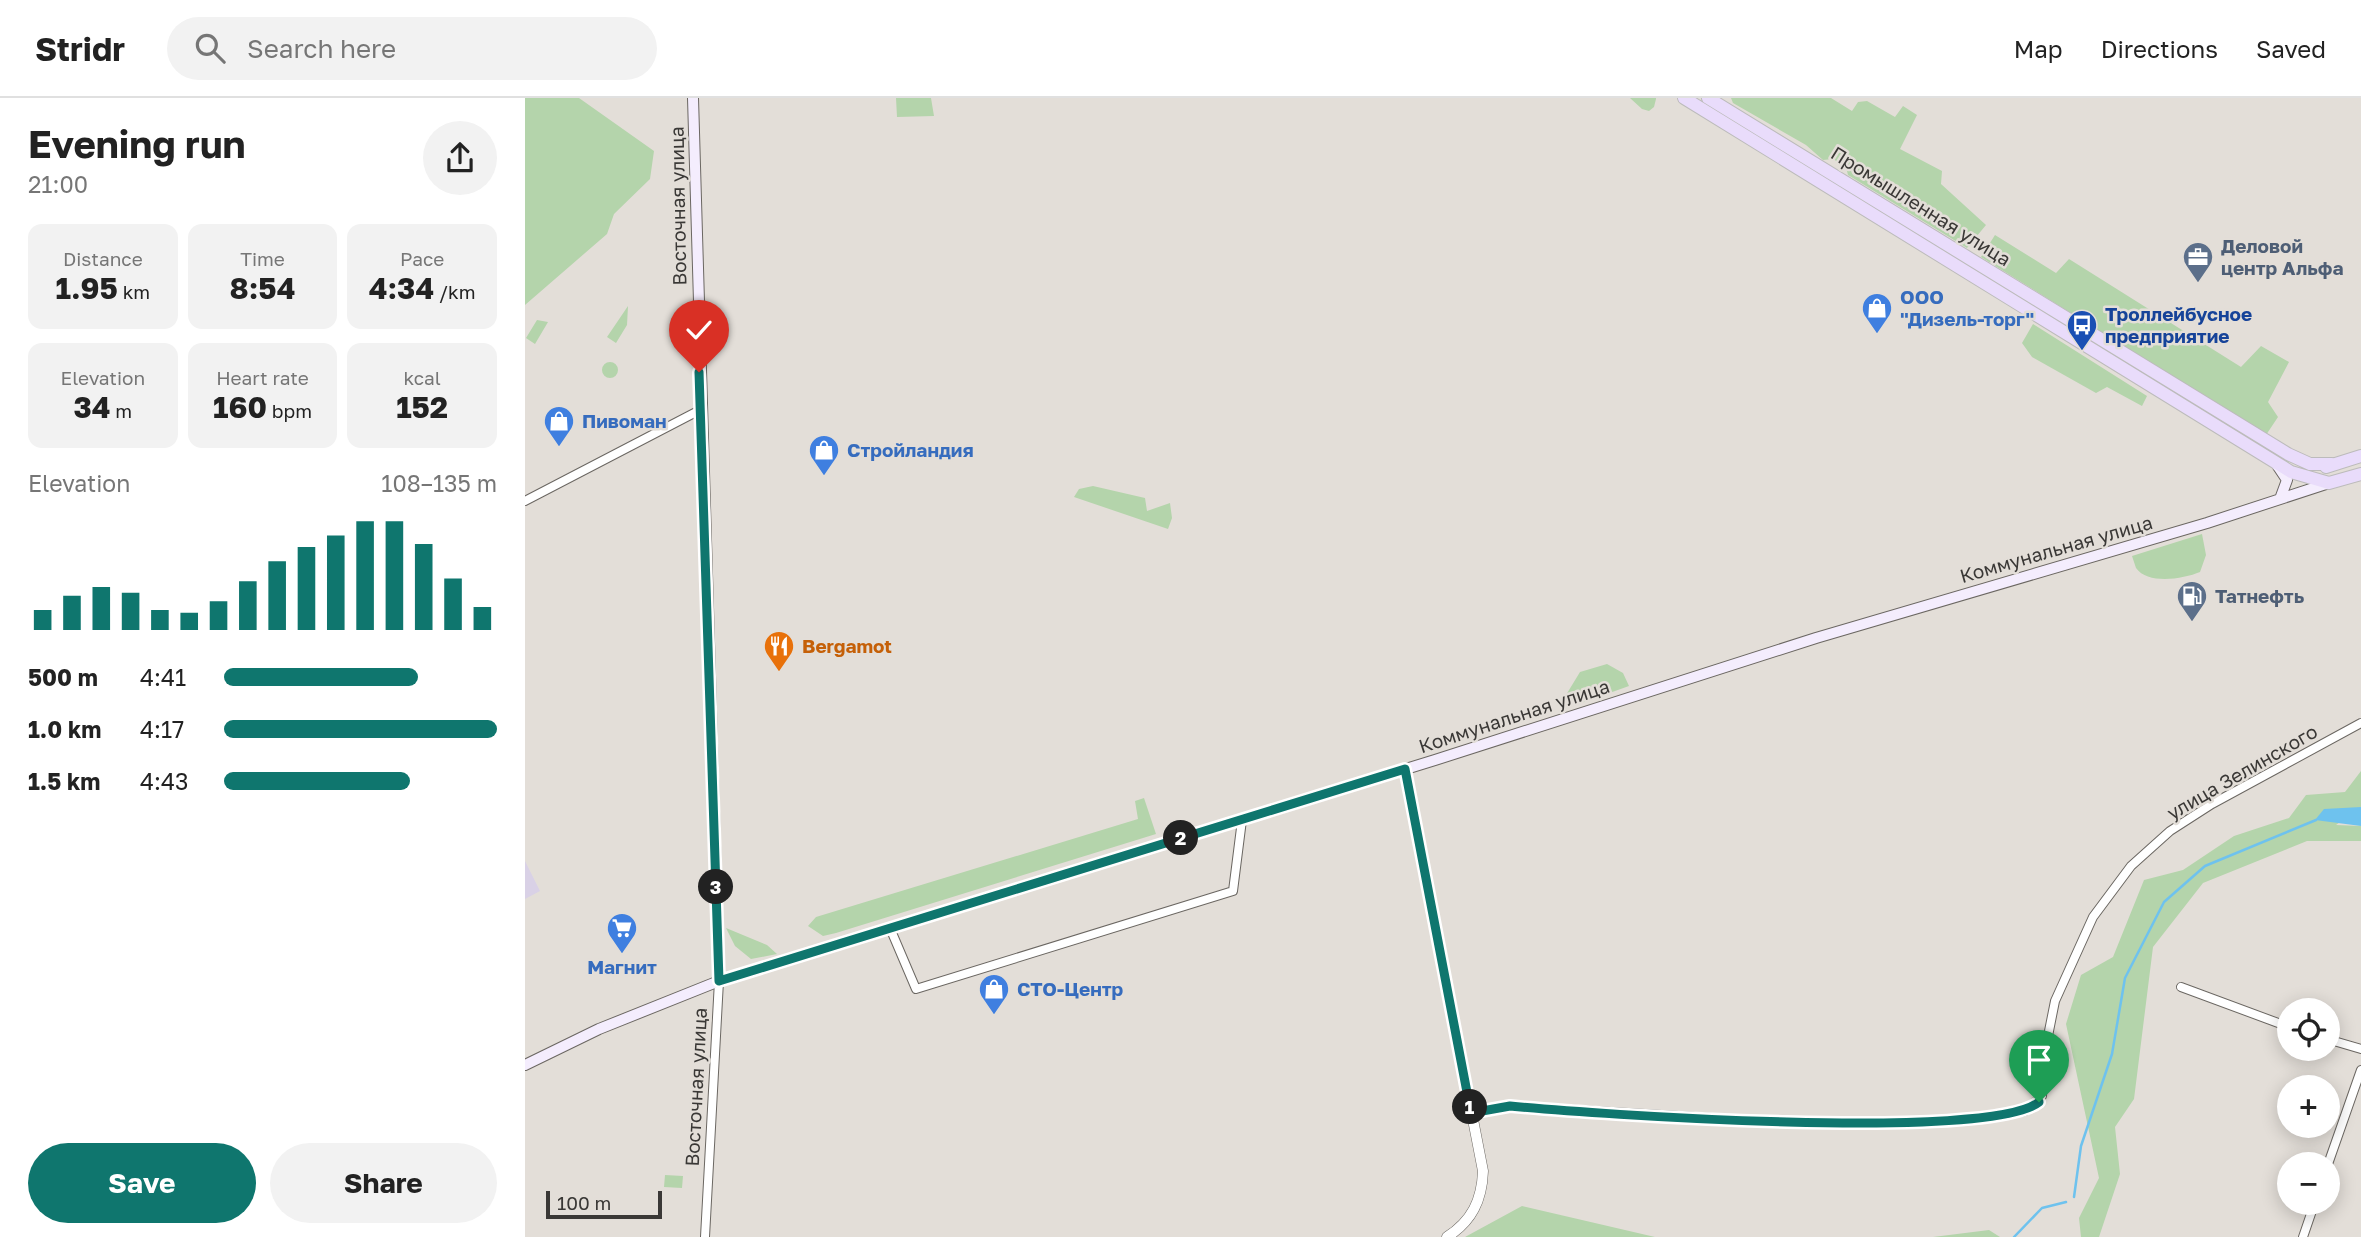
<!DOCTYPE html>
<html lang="en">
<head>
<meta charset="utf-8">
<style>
  :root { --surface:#fff; --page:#f2f2f2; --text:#222; --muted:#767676; --line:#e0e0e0; --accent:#0f766e }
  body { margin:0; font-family:"Golos Text",sans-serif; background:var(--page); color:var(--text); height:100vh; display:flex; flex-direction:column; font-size:26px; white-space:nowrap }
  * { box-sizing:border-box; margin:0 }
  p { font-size:23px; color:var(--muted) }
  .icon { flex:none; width:38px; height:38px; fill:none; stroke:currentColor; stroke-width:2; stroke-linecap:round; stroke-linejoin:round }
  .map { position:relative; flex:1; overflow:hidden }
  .sheet { display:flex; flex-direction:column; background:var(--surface); width:525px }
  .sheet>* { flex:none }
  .tools { position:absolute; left:1752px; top:900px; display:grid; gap:14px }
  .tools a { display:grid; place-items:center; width:63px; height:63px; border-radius:50%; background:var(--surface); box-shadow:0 4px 18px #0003; font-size:35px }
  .scale { position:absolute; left:21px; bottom:18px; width:116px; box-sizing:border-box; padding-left:7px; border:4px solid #3a3836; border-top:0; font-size:19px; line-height:24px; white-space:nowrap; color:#3a3836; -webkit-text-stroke:5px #e3ded8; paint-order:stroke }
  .pin { position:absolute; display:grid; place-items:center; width:60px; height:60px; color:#fff; margin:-72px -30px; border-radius:50% 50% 50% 0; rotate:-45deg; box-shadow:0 0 7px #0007 }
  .pin .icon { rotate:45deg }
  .km { position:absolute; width:35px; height:35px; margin:-18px; border-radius:50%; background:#222; color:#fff; font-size:19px; line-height:35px; text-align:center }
  .round { display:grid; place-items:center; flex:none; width:74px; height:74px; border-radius:37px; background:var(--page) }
  .headline { display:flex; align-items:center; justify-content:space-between; height:119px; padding:0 28px }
  h1 { font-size:38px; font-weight:700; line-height:52px }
  .metrics { display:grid; grid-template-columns:repeat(3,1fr); gap:10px; height:119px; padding:7px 28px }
  .metrics div { display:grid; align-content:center; border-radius:14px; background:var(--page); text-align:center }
  .metrics b { font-size:30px; font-weight:700 }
  .metrics small { font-size:19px; font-weight:400 }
  .metrics p { font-size:19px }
  .chart { height:196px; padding:14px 28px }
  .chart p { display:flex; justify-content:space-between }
  .chart svg { width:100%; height:126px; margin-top:7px; stroke:var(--accent); stroke-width:6 }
  .action { display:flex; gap:14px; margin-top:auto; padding:14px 28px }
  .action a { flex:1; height:80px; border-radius:42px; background:var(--accent); color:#fff; font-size:28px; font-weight:700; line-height:80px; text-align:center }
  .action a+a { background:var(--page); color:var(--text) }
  ul { padding:0 28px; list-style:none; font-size:23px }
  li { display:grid; grid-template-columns:112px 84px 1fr; align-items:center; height:52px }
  li i { height:18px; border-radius:9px; background:var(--accent) }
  header { display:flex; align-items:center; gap:42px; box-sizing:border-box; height:98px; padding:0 35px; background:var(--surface); border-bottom:2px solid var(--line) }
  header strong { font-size:33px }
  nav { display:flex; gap:38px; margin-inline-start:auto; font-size:24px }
  .search { width:490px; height:63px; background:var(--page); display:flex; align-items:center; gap:18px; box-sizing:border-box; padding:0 24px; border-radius:38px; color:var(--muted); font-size:26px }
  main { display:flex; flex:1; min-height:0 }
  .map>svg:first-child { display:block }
  .education { fill:#d9d1e6 }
  .green { fill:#b4d4ab }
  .water { fill:#6ec2ee }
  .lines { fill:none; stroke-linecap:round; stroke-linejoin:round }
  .stream { stroke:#6ec2ee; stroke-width:2.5 }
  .minor-casing { stroke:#6b6762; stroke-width:10 }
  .tertiary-casing { stroke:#6b6762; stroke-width:11 }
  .secondary-casing { stroke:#6b6762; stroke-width:12 }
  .primary-casing { stroke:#bcbbbb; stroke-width:14 }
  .minor { stroke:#fff; stroke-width:8 }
  .tertiary { stroke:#fff; stroke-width:10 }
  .secondary { stroke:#f4edfd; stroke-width:10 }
  .primary { stroke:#e9dcfb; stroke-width:12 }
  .route-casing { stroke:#fff; stroke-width:14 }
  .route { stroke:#0f766e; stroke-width:9 }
  .labels { text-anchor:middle; stroke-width:5; stroke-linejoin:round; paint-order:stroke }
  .street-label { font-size:19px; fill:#3a3836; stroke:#e3ded8 }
  .service-label { font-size:19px; font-weight:bold; fill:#4e5e75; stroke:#e3ded8; text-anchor:start }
  .shop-label { font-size:19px; font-weight:bold; fill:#366cbe; stroke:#e3ded8; text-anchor:start }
  .transit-label { font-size:19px; font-weight:bold; fill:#164399; stroke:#e3ded8; text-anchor:start }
  .food-label { font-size:19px; font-weight:bold; fill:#c56008; stroke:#e3ded8; text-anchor:start }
</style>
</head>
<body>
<header>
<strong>Stridr</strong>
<div class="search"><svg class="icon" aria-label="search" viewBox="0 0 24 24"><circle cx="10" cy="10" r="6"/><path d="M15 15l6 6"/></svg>Search here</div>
<nav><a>Map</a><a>Directions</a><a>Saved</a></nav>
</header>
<main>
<section class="sheet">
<div class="headline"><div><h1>Evening run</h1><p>21:00</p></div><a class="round"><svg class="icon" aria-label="share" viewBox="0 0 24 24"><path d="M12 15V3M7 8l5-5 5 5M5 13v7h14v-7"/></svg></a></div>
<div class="metrics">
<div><p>Distance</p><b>1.95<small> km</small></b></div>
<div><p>Time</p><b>8:54</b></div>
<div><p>Pace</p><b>4:34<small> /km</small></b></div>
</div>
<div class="metrics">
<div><p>Elevation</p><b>34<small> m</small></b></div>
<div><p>Heart rate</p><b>160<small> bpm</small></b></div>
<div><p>kcal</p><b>152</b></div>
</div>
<div class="chart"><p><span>Elevation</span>108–135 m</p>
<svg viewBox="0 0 160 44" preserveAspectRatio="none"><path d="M5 44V37M15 44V32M25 44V29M35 44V31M45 44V37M55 44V38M65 44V34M75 44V27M85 44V20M95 44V15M105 44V11M115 44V6M125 44V6M135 44V14M145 44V26M155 44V36"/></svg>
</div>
<ul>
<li><b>500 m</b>4:41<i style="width:71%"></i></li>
<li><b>1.0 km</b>4:17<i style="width:100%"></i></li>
<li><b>1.5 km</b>4:43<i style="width:68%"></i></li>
</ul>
<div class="action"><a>Save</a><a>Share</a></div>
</section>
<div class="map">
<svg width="1836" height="1139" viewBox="0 0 1836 1139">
  <rect width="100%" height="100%" fill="#e3ded8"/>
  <path class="education" d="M0 763 15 793 0 801Z"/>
  <path class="green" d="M0 0H54L129 53 125 81 89 116 82 136 0 207Z
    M371 0H406L409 18 372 19Z
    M1105 0H1131V1L1129 9 1124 13 1117 11Z
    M1206 0H1306L1327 13 1333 4 1342 3 1370 19 1378 8 1392 17 1375 51 1417 73 1416 86 1461 127 1442 150 1323 77 1321 69 1308 61 1298 62 1281 47 1208 5Z
    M1470 137 1531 175 1544 161 1716 269 1736 248 1764 264 1743 304 1753 319 1741 337 1456 159Z
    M103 208 102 227 91 245 82 239Z
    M1531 219 1760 360 1766 367 1529 223Z
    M12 222 23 224 10 246 1 240Z
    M1508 226 1622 298 1617 308 1582 289 1571 295 1507 259 1497 245Z
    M77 272a8 8 0 1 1 16 0a8 8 0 1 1-16 0Z
    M568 388 620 400 622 413 645 405 647 420 643 431 549 399 554 391Z
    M1677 436 1681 457 1675 474C1658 481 1623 487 1611 470L1607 458Z
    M1082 566 1098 575 1104 588 1051 607 1045 605 1041 597 1055 574Z
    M1836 673V709L1811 727 1836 728V743H1782L1678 785 1628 849 1609 1001 1590 1029 1595 1076 1574 1139H1556L1554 1120 1574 1080 1541 926 1556 877 1588 859 1619 782 1658 772 1709 738 1764 720 1781 697 1820 694Z
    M619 700 631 736 311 835 298 838 283 828 291 819 613 721 610 703Z
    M201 830 242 847 252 856 226 861 210 848Z
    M140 1077 158 1078 157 1090 139 1089Z
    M997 1108 1130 1139H940Z
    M1464 1132 1475 1139H1408Z"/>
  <path class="water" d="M1836 709V728L1790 722 1799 711Z"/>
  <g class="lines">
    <path class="stream" d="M1549 1099 1556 1048 1587 956 1600 880 1639 804 1680 768 1791 722
      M1489 1139 1517 1110 1541 1104"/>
    <g class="minor-casing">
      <path id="minor" d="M0 403 175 312
        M365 830 391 891 708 793 717 722
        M1656 889 1764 929
        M1802 941 1836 951
        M946 1015 985 1008 1237 1023 1417 1024 1500 1013 1517 998 1520 953 1530 903 1568 819 1606 768 1645 733 1687 706 1836 625
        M1802 1069 1836 972
        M180 1139 194 883
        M1778 1139 1790 1104"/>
    </g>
    <g class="tertiary-casing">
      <path id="tertiary" d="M880 672 958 1073C957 1102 947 1123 922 1139"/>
    </g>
    <g class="secondary-casing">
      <path id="secondary" d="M168 0 194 883
        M1752 367 1762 382 1755 401
        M0 967 74 931 194 883 910 662 1291 540 1682 425 1804 385"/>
    </g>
    <g class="primary-casing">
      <path id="primary" d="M1159 0 1766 374 1804 385 1836 376
        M1183 0 1763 356 1785 366H1807
        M1801 369 1836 358"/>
    </g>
    <use href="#minor" class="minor"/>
    <use href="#tertiary" class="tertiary"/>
    <use href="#secondary" class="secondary"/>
    <use href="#primary" class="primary"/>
  </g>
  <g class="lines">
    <g class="route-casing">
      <path id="route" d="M174 274 194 883 880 671 946 1015 985 1008C1066 1016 1466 1044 1514 1004"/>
    </g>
    <use href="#route" class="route"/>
  </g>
  <defs>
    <g id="office-pin" transform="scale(1.575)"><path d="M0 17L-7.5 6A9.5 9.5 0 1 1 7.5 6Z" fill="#5c6f8a" stroke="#e3ded8"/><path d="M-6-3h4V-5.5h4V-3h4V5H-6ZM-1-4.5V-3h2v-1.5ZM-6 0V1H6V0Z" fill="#fff"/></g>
    <g id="shop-pin" transform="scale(1.575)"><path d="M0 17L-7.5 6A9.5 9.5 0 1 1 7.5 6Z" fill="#3f7fe0" stroke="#e3ded8"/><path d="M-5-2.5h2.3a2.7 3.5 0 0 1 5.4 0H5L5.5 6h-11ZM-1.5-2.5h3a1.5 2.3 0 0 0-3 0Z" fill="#fff"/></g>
    <g id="bus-pin" transform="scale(1.575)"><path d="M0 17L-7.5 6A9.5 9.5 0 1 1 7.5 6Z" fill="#1a4fb4" stroke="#e3ded8"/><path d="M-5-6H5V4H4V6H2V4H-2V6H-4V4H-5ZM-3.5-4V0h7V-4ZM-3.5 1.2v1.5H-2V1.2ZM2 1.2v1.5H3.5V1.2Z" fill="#fff"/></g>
    <g id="fuel-pin" transform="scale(1.575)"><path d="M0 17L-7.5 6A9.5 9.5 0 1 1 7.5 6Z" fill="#5c6f8a" stroke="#e3ded8"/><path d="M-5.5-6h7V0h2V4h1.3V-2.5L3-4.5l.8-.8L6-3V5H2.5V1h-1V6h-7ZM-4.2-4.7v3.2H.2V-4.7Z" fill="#fff"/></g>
    <g id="restaurant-pin" transform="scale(1.575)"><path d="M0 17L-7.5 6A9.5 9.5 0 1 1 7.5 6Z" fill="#e8710a" stroke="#e3ded8"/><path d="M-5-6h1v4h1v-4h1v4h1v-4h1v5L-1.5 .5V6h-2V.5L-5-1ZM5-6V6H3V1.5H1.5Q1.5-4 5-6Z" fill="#fff"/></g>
    <g id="supermarket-pin" transform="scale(1.575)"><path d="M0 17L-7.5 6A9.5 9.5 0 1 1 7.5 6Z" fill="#3f7fe0" stroke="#e3ded8"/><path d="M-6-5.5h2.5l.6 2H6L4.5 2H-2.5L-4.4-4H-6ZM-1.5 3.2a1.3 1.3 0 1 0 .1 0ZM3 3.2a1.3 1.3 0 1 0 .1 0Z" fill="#fff"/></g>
  </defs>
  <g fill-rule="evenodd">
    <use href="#office-pin" x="1673" y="159"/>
    <use href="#shop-pin" x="1352" y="210"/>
    <use href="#bus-pin" x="1557" y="227"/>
    <use href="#shop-pin" x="34" y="323"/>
    <use href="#shop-pin" x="299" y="352"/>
    <use href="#fuel-pin" x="1667" y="498"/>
    <use href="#restaurant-pin" x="254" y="548"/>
    <use href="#supermarket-pin" x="97" y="830"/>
    <use href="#shop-pin" x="469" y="891"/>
  </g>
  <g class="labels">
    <g class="street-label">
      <text transform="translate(153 108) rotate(-91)" y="7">Восточная улица</text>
      <text transform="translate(1396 108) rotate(32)" y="7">Промышленная улица</text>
      <text transform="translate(1531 451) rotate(-16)" y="7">Коммунальная улица</text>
      <text transform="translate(989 618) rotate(-18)" y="7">Коммунальная улица</text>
      <text transform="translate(1717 674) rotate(-30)" y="7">улица Зелинского</text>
      <text transform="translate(171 989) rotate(-87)" y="7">Восточная улица</text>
    </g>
    <g class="service-label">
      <text x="1696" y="155">Деловой<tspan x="1696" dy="22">центр Альфа</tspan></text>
      <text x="1690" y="505">Татнефть</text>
    </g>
    <g class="shop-label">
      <text x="1375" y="206">ООО<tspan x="1375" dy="22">"Дизель-торг"</tspan></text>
      <text x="57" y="330">Пивоман</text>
      <text x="322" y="359">Стройландия</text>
      <text x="97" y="876" text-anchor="middle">Магнит</text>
      <text x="492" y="898">СТО-Центр</text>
    </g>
    <g class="transit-label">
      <text x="1580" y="223">Троллейбусное<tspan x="1580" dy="22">предприятие</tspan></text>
    </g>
    <g class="food-label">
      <text x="277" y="555">Bergamot</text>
    </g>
  </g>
</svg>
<div class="tools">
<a><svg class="icon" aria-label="locate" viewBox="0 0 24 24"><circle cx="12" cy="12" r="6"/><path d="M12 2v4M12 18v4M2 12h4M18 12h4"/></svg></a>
<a>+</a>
<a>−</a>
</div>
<div class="scale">100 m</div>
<div class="pin" style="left:1514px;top:1004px;background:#1e9e55"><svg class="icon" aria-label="arrive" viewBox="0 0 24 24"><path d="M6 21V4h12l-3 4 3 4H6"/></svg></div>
<div class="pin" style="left:174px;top:274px;background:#d93025"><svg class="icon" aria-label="check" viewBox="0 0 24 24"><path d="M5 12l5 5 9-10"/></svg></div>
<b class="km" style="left:945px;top:1009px">1</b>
<b class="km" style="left:656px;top:740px">2</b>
<b class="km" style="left:191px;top:789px">3</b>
</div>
</main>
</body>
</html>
